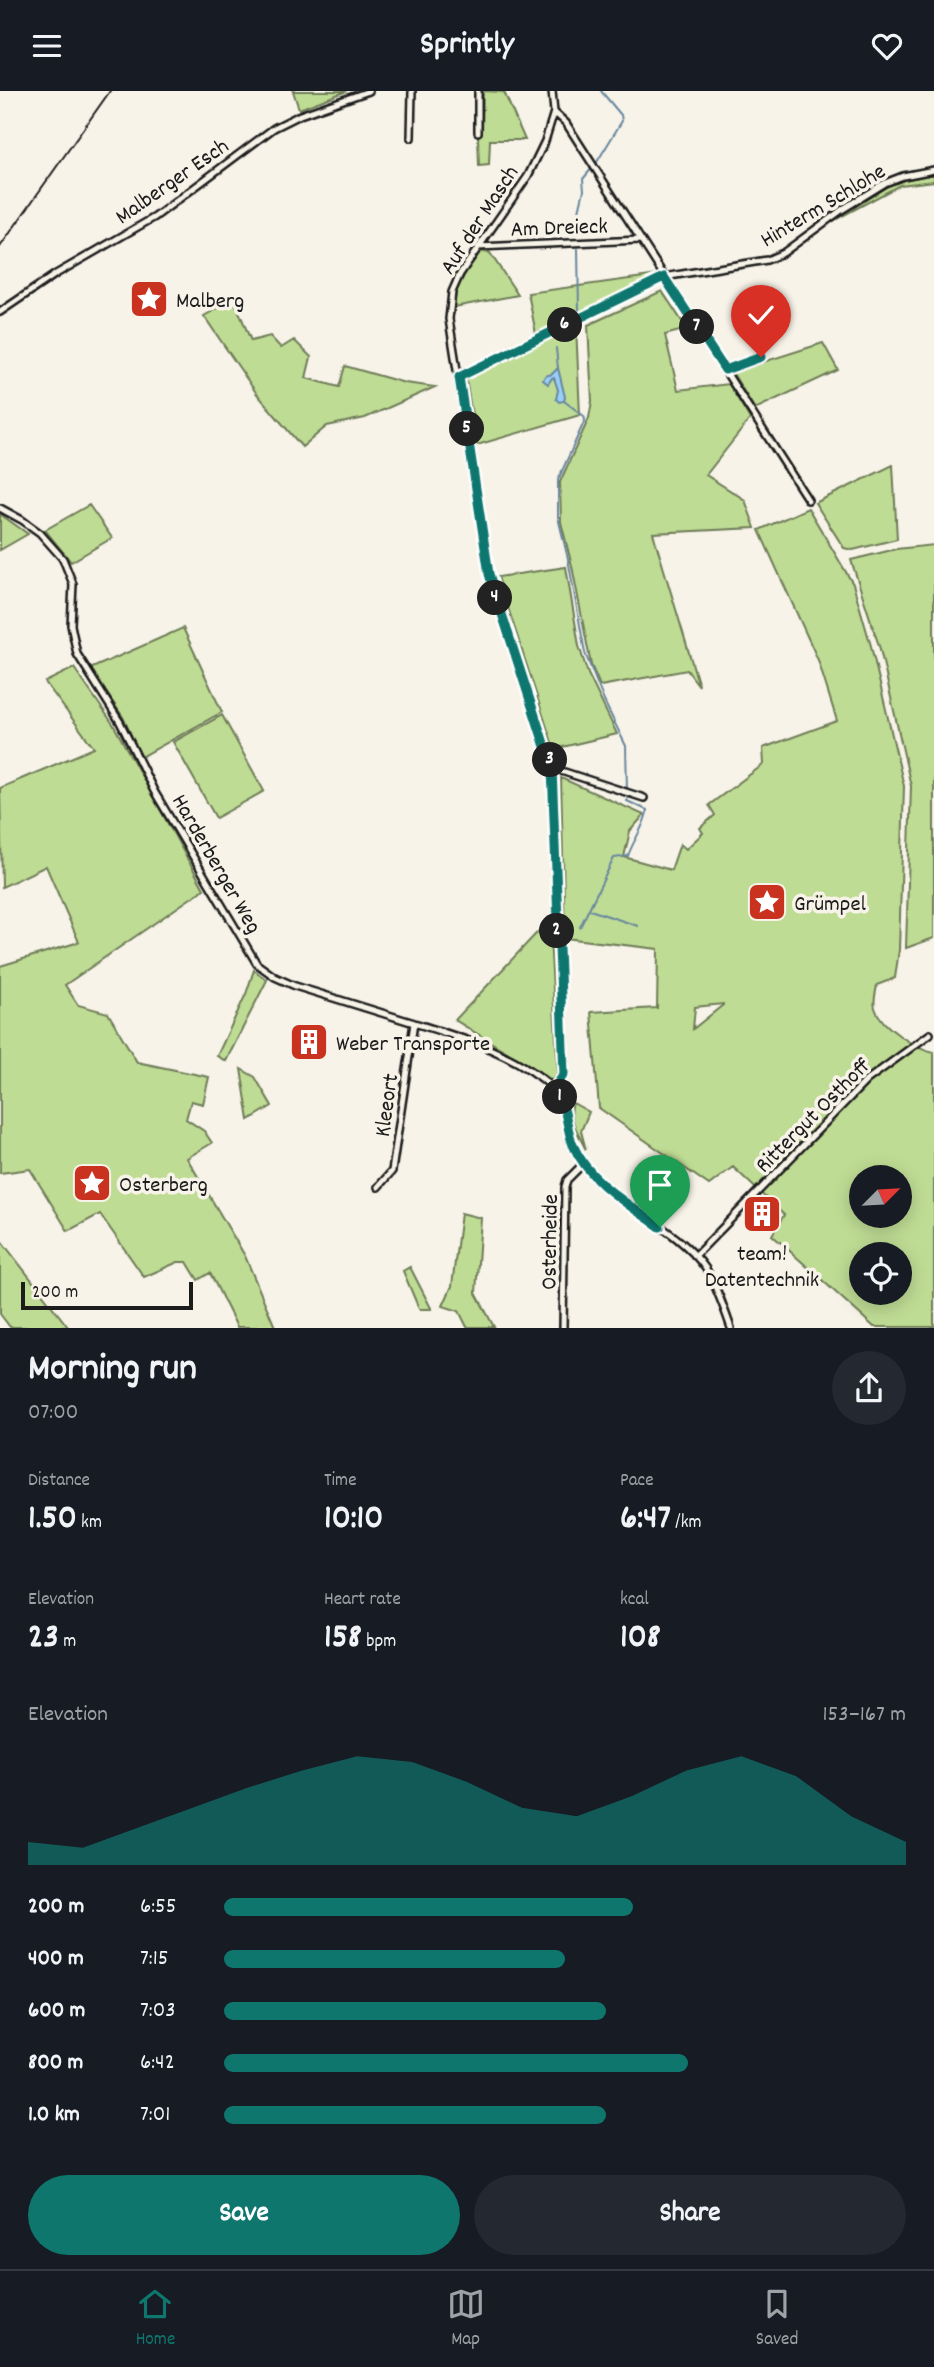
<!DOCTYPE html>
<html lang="en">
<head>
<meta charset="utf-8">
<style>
  :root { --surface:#171b24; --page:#242831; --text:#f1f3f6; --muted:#9ea1a6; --line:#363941; --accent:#0f766e }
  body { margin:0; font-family:Dekko,sans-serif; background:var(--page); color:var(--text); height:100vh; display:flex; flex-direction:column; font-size:26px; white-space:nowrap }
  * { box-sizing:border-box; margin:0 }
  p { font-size:23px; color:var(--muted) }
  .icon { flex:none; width:38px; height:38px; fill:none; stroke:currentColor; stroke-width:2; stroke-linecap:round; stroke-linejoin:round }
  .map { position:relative; height:1237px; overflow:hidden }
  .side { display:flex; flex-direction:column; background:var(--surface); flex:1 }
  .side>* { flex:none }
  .needle { width:46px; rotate:66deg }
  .fabs { position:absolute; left:849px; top:1074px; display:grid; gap:14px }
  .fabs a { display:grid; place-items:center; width:63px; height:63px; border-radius:50%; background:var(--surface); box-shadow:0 4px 18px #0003; font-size:35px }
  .scale { position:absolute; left:21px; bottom:18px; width:172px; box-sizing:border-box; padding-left:7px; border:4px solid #1c1c1c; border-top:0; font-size:19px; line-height:24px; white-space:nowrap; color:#1c1c1c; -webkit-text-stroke:5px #f7f3e8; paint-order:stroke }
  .pin { position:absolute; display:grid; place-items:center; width:60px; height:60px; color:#fff; margin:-72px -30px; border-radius:50% 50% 50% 0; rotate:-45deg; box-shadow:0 0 7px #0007 }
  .pin .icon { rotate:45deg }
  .km { position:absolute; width:35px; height:35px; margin:-18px; border-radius:50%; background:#222; color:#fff; font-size:19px; line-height:35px; text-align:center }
  .round { display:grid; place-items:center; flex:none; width:74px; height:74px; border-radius:37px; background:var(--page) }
  .overview { display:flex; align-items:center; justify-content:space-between; height:119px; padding:0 28px }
  h1 { font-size:38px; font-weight:700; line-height:52px }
  .metrics { display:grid; grid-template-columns:repeat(3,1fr); gap:10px; height:119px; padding:7px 28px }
  .metrics div { display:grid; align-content:center }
  .metrics b { font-size:35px; font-weight:700 }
  .metrics small { font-size:19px; font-weight:400 }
  .metrics p { font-size:19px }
  .chart { height:196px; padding:14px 28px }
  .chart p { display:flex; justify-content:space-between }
  .chart svg { width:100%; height:126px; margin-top:7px; fill:var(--accent); opacity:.7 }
  .button { display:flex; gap:14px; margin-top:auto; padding:14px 28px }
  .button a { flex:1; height:80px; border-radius:42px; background:var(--accent); color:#fff; font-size:28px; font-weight:700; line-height:80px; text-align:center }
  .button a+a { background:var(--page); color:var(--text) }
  ul { padding:0 28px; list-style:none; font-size:23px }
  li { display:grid; grid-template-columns:112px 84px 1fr; align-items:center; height:52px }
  li i { height:18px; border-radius:9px; background:var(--accent) }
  header { display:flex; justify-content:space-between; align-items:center; height:91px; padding:0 28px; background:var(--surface); font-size:32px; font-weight:700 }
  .dock { display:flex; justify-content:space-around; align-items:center; height:98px; border-top:2px solid var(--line); background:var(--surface); font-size:19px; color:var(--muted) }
  .dock a { display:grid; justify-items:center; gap:4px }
  .dock .on { color:var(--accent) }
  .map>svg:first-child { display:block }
  .green { fill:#bfdc94; stroke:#6e7c58; stroke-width:2; fill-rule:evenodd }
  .water { fill:#99cef7; stroke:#67879f; stroke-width:2 }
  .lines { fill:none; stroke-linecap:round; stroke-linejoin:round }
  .stream { stroke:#67879f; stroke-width:2 }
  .street-casing { stroke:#1c1c1c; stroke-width:10 }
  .street { stroke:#f7f3e8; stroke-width:5 }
  .rail { stroke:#1c1c1c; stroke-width:2 }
  .route-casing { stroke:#fff; stroke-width:14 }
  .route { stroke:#0f766e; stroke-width:9 }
  .labels { text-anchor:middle; stroke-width:7; stroke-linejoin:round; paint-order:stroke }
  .street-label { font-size:23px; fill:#1c1c1c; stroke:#f7f3e8 }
  .poi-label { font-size:23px; fill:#1c1c1c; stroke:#f7f3e8; text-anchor:start }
</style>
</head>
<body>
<header><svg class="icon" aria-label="menu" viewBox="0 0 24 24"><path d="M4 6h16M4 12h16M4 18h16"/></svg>Sprintly<svg class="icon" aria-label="heart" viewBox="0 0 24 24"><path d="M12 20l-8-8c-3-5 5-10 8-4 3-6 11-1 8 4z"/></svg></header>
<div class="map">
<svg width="934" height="1237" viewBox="0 0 934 1237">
  <rect width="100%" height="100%" fill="#f7f3e8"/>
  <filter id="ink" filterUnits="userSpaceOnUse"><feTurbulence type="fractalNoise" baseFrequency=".0143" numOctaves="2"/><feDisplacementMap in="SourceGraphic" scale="14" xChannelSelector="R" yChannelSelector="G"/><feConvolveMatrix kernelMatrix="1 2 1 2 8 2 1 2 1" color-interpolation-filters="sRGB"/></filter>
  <g filter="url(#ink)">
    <path class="green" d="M293 0H347L299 18Z
      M483 0 504 1 525 49H490L489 74 479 75 478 45 482 42Z
      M934 83V90L900 94 831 131 887 95 904 89Z
      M478 160 490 162 518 204 454 216 456 199Z
      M658 184 650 189 536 243 528 202Z
      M662 200 687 238 665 244 678 299 729 293 750 328 706 384 745 409 755 437 653 442 699 595 687 579 600 595 591 574 572 475 561 431 560 391 589 327 592 310 588 234Z
      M234 208 251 250 270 245 281 257 294 249 311 266 306 287 339 296 345 275 405 292 435 296 365 327 327 335 302 356 257 303 204 225Z
      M576 234 580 324 477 354 466 288Z
      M823 252 838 279 755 318 732 281Z
      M893 374 897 448 853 459 844 457 815 412Z
      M89 414 112 447 71 471 45 439Z
      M808 417 853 493 871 555 904 695 899 859 895 887 877 894C876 901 873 911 875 917 882 937 915 957 934 961V1236H874L772 1144 784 1124 733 1076 709 1094 599 1017 591 921 657 917 658 858 565 847 561 687 644 724 630 740 624 766 671 779 680 753 686 758 703 742 700 737 715 724 709 714 764 673 763 657 837 630 818 569 759 439ZM723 913V914L693 938 695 916ZM861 1087H900V1125H861ZM861 1164H900V1202H861Z
      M0 423 28 443 0 459Z
      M934 454V847L906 857 911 695 880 558 851 469 896 458Z
      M566 476 579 555 588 583 617 643 554 658 498 486Z
      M183 537 222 621 141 666 123 626 90 578Z
      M74 577 113 633 204 798 65 894 78 914 108 922 137 971 209 986 203 1013 191 1010 186 1028 204 1040 212 1052 187 1067 245 1165 275 1236H237L210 1182 198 1189 187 1171H178L144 1186 100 1123 68 1140 30 1078 0 1082V875L79 851 46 775 2 796 0 697 94 657 45 591Z
      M222 624 264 700 216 727 173 651Z
      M549 829 558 984 552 989 455 929Z
      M254 879 267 889 226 970 217 965 246 903Z
      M241 978 255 986 272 1015 249 1029Z
      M573 1012 589 1021 581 1040 586 1059C580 1046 567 1026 573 1012Z
      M461 1122 481 1127 476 1202 494 1236H467L459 1220 443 1215 452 1195Z
      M0 1148 68 1236H10L0 1223Z
      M410 1176 431 1217V1218H419L403 1180Z"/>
    <path class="water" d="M558 277 565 306 564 310 559 311 556 308 558 299 554 287H552L548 293 543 289 545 285 552 283Z"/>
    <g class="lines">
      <path class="stream" d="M579 120 584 99 583 88 597 71 622 30 621 24 601 0
        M578 158 579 222
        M565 247 570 238
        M556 257 558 278
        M564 310 584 325 585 329 558 389V426L568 468 585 562 604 610 626 655 627 699
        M590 819 638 835
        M580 836 614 767 628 765C633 749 647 732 647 719L627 710 628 705"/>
      <g class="street-casing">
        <path id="street" d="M552 0 554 21 545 50 528 85 460 183 452 201 449 228 489 483 552 677 564 983 554 998
          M554 21 566 32 808 409
          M478 41V0
          M411 47 412 0
          M478 156 641 149
          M0 221 56 183 155 126 274 37 300 24 369 0
          M725 279 761 266
          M459 286 664 186 767 169 783 162 843 118 885 92 903 85 934 79
          M0 417 22 429 40 442 63 468 73 493 71 534 77 563 120 631 154 700 257 873 275 886 295 895C334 907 372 919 411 931 459 946 517 962 554 998 569 1012 566 1034 572 1052 578 1067 589 1080 600 1091 633 1122 680 1140 706 1178 717 1196 724 1217 731 1237
          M552 677 644 707
          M378 1096 392 1080 414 932
          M695 1165 867 989 930 943
          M563 1237 565 1096 567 1089 584 1072"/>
      </g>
      <use href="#street" class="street"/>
      <path class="rail" d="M0 156 110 0"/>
    </g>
  </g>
  <g class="lines" filter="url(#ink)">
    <g class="route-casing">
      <path id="route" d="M660 1136C628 1113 589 1091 573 1054 565 1034 568 1015 554 998L564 983 552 677 489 483 459 286 664 186 725 279 761 266"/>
    </g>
    <use href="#route" class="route"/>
  </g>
  <defs>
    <g id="sight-square" transform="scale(2.0125)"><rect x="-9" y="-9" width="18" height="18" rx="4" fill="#c8321e" stroke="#f7f3e8"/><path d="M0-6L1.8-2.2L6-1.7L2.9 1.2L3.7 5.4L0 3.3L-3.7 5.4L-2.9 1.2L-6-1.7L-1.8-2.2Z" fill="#fff"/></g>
    <g id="building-square" transform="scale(2.0125)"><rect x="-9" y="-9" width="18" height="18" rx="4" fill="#c8321e" stroke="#f7f3e8"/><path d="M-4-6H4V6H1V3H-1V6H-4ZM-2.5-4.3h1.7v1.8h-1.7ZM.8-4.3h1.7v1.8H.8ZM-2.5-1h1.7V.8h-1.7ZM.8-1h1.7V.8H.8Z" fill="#fff"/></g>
  </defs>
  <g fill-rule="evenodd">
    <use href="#sight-square" x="149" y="208"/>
    <use href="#sight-square" x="767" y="811"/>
    <use href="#building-square" x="309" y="951"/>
    <use href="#sight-square" x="92" y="1092"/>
    <use href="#building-square" x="762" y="1123"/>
  </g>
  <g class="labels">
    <g class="street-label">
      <text transform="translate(171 89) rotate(-35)" y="8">Malberger Esch</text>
      <text transform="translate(822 113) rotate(-31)" y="8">Hinterm Schlohe</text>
      <text transform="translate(478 128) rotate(-57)" y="8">Auf der Masch</text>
      <text transform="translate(559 135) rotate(-2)" y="8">Am Dreieck</text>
      <text transform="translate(218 772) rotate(60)" y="8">Harderberger Weg</text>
      <text transform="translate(385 1014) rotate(-82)" y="8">Kleeort</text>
      <text transform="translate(812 1023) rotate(-45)" y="8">Rittergut Osthoff</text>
      <text transform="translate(548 1151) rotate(-89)" y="8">Osterheide</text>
    </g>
    <g class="poi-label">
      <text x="176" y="216">Malberg</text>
      <text x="794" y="819">Grümpel</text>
      <text x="336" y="959">Weber Transporte</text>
      <text x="119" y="1100">Osterberg</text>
      <text x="762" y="1169" text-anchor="middle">team!<tspan x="762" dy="26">Datentechnik</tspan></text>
    </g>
  </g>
</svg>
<div class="fabs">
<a><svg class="needle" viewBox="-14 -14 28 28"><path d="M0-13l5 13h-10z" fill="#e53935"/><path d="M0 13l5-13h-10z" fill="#9ea1a6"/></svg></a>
<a><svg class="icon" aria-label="locate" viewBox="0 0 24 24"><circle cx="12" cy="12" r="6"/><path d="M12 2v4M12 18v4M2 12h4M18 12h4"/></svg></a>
</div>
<div class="scale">200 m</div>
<div class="pin" style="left:660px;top:1136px;background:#1e9e55"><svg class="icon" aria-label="arrive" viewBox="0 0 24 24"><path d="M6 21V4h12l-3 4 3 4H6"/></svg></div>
<div class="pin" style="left:761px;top:266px;background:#d93025"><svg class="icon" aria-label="check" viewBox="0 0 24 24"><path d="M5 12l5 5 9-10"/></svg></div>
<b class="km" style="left:560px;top:1006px">1</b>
<b class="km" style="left:557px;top:840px">2</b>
<b class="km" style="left:550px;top:669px">3</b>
<b class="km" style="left:495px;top:507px">4</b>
<b class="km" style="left:467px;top:338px">5</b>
<b class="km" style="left:565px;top:234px">6</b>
<b class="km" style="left:697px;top:236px">7</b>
</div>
<section class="side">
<div class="overview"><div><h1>Morning run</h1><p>07:00</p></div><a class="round"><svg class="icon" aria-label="share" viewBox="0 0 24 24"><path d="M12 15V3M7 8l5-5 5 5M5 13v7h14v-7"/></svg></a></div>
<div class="metrics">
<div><p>Distance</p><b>1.50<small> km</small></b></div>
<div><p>Time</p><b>10:10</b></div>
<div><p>Pace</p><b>6:47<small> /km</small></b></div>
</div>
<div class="metrics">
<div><p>Elevation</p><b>23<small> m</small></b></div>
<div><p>Heart rate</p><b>158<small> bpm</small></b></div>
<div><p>kcal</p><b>108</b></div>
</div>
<div class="chart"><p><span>Elevation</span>153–167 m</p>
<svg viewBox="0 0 160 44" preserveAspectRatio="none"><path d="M0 44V36L10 38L20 31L30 24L40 17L50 11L60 6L70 8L80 15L90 24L100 27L110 20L120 11L130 6L140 13L150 27L160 36V44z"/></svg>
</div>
<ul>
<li><b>200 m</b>6:55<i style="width:60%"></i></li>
<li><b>400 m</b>7:15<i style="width:50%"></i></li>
<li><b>600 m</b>7:03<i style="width:56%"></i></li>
<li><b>800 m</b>6:42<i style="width:68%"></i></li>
<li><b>1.0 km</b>7:01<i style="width:56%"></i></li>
</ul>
<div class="button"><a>Save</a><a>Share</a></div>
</section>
<nav class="dock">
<a class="on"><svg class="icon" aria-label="home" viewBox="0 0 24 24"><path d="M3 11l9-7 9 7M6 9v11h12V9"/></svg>Home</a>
<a><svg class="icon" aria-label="map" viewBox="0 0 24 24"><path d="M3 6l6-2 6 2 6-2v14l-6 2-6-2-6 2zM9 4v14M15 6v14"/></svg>Map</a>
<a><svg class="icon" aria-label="saved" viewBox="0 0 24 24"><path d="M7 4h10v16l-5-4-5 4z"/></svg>Saved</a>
</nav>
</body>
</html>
